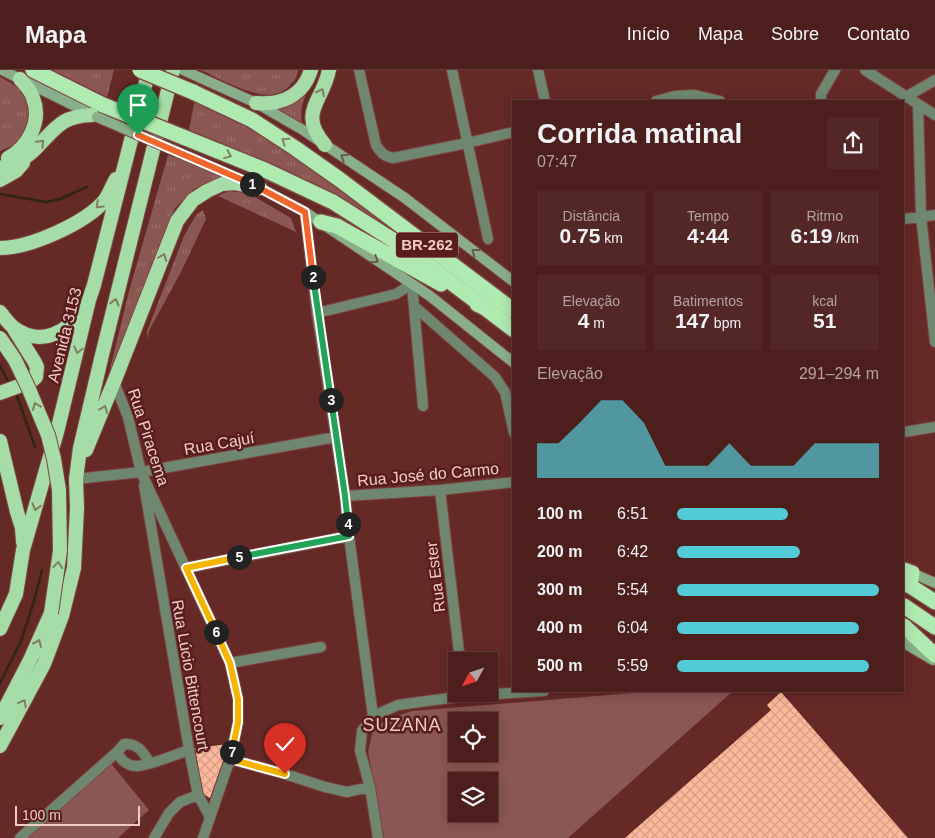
<!DOCTYPE html>
<html lang="pt">
<head>
<meta charset="utf-8">
<style>
  :root { --surface:#4c1f1c; --page:#532725; --text:#f1f3f6; --muted:#b2a2a3; --line:#633d3b; --accent:#52cbd8 }
  body { margin:0; font-family:Helvetica,sans-serif; background:var(--page); color:var(--text); height:100vh; display:flex; flex-direction:column; font-size:19px; white-space:nowrap }
  * { box-sizing:border-box; margin:0 }
  p { font-size:16px; color:var(--muted) }
  .icon { flex:none; width:28px; height:28px; fill:none; stroke:currentColor; stroke-width:2; stroke-linecap:round; stroke-linejoin:round }
  .map { position:relative; flex:1; overflow:hidden }
  .side { position:absolute; left:512px; top:30px; width:392px; height:592px; display:flex; flex-direction:column; background:var(--surface); border-radius:0px; box-shadow:0 2px 12px #0003,0 0 0 1px var(--line) }
  .side>* { flex:none }
  .needle { width:32px; rotate:230deg }
  .fabs { position:absolute; left:448px; top:582px; display:grid; gap:10px }
  .fabs a { display:grid; place-items:center; width:50px; height:50px; border-radius:0px; background:var(--surface); box-shadow:0 2px 12px #0003,0 0 0 1px var(--line); font-size:25px }
  .scale { position:absolute; left:15px; bottom:12px; width:125px; box-sizing:border-box; padding-left:5px; border:2px solid #f0cac6; border-top:0; font-size:14px; line-height:18px; white-space:nowrap; color:#f0cac6; -webkit-text-stroke:4px #591e1c; paint-order:stroke }
  .pin { position:absolute; display:grid; place-items:center; width:42px; height:42px; color:#fff; margin:-51px -21px; border-radius:50% 50% 50% 0; rotate:-45deg; box-shadow:0 0 5px #0007 }
  .pin .icon { rotate:45deg }
  .km { position:absolute; width:25px; height:25px; margin:-12px; border-radius:50%; background:#222; color:#fff; font-size:14px; line-height:25px; text-align:center }
  .round { display:grid; place-items:center; flex:none; width:52px; height:52px; border-radius:0px; background:var(--page) }
  .headline { display:flex; align-items:center; justify-content:space-between; height:85px; padding:0 25px }
  h1 { font-size:28px; font-weight:700; line-height:38px }
  .metrics { display:grid; grid-template-columns:repeat(3,1fr); gap:8px; height:85px; padding:5px 25px }
  .metrics div { display:grid; align-content:center; border-radius:0px; background:var(--page); text-align:center }
  .metrics b { font-size:21px; font-weight:700 }
  .metrics small { font-size:14px; font-weight:400 }
  .metrics p { font-size:14px }
  .chart { height:140px; padding:10px 25px }
  .chart p { display:flex; justify-content:space-between }
  .chart svg { width:100%; height:90px; margin-top:5px; fill:var(--accent); opacity:.7 }
  ul { padding:0 25px; list-style:none; font-size:16px }
  li { display:grid; grid-template-columns:80px 60px 1fr; align-items:center; height:38px }
  li i { height:12px; border-radius:6px; background:var(--accent) }
  header { display:flex; align-items:center; gap:30px; box-sizing:border-box; height:70px; padding:0 25px; background:var(--surface); border-bottom:1px solid var(--line) }
  header strong { font-size:24px }
  nav { display:flex; gap:28px; margin-inline-start:auto; font-size:18px }
  .map>svg:first-child { display:block }
  .grass { fill:url(#grass-tufts) }
  .garden { fill:#8b5752; fill-rule:evenodd }
  .lines { fill:none; stroke-linecap:round; stroke-linejoin:round }
  .stream { stroke:#30260e; stroke-width:2.5 }
  .building { fill:url(#building-cross-hatch) }
  .minor-casing { stroke:#7e4643; stroke-width:12 }
  .secondary-casing { stroke:#7e4643; stroke-width:12 }
  .trunk-casing { stroke:#7e4643; stroke-width:16 }
  .motorway-casing { stroke:#7e4643; stroke-width:18 }
  .minor { stroke:#6f876f; stroke-width:10 }
  .secondary { stroke:#89af8a; stroke-width:10 }
  .trunk { stroke:#a6dca7; stroke-width:14 }
  .motorway { stroke:#afeab0; stroke-width:15 }
  .secondary-bridge-casing { stroke:#7e4643; stroke-width:12; stroke-linecap:butt }
  .trunk-bridge-casing { stroke:#7e4643; stroke-width:16; stroke-linecap:butt }
  .motorway-bridge-casing { stroke:#7e4643; stroke-width:18; stroke-linecap:butt }
  .secondary-bridge { stroke:#89af8a; stroke-width:10 }
  .trunk-bridge { stroke:#a6dca7; stroke-width:14 }
  .motorway-bridge { stroke:#afeab0; stroke-width:15 }
  .oneway { stroke:#807d62 }
  .oneway2 { stroke:#848466 }
  .oneway3 { stroke:#6c5848 }
  .split-1-casing { stroke:#fff; stroke-width:10 }
  .split-2-casing { stroke:#fff; stroke-width:10 }
  .split-3-casing { stroke:#fff; stroke-width:10 }
  .split-4-casing { stroke:#fff; stroke-width:10 }
  .split-5-casing { stroke:#fff; stroke-width:10 }
  .split-6-casing { stroke:#fff; stroke-width:10 }
  .split-7-casing { stroke:#fff; stroke-width:10 }
  .split-8-casing { stroke:#fff; stroke-width:10 }
  .split-1 { stroke:#f0652b; stroke-width:6 }
  .split-2 { stroke:#f0652b; stroke-width:6 }
  .split-3 { stroke:#22a559; stroke-width:6 }
  .split-4 { stroke:#22a559; stroke-width:6 }
  .split-5 { stroke:#22a559; stroke-width:6 }
  .split-6 { stroke:#f5b400; stroke-width:6 }
  .split-7 { stroke:#f5b400; stroke-width:6 }
  .split-8 { stroke:#f5b400; stroke-width:6 }
  .labels { text-anchor:middle; stroke-width:5; stroke-linejoin:round; paint-order:stroke }
  .shield { fill:#591e1c; stroke:#c39693; stroke-width:1 }
  .shield-label { font-size:15px; font-weight:bold; fill:#f0cac6 }
  .street-label { font-size:16px; fill:#f0cac6; stroke:#591e1c }
  .neighbourhood-label { font-size:18px; letter-spacing:1px; fill:#f0cac6; stroke:#591e1c }
</style>
</head>
<body>
<header>
<strong>Mapa</strong>
<nav><a>Início</a><a>Mapa</a><a>Sobre</a><a>Contato</a></nav>
</header>
<div class="map">
<svg width="935" height="768" viewBox="0 0 935 768">
  <defs>
    <pattern id="grass-tufts" width="24" height="20" patternUnits="userSpaceOnUse" patternTransform="scale(1.25)"><rect width="24" height="20" fill="#8b5752"/><path d="M3 7l-1-3M5 7V3M7 7l1-3M15 17l-1-3M17 17v-4M19 17l1-3" fill="none" stroke="#9c6e69"/></pattern>
    <pattern id="building-cross-hatch" width="8" height="8" patternUnits="userSpaceOnUse" patternTransform="scale(1.25)"><rect width="8" height="8" fill="#fbb89a"/><path d="M0 0l8 8M0 8l8-8" fill="none" stroke="#d79f87"/></pattern>
  </defs>
  <rect width="100%" height="100%" fill="#652926"/>
  <path class="grass" d="M53 0H114L107 27Z
    M201 0H298C297 7 296 9 291 14 287 20 279 24 271 25 250 26 220 9 201 0Z
    M0 7C8 11 17 16 23 23 34 37 28 64 15 74 11 77 4 79 0 81Z
    M312 14C303 29 300 36 302 54L276 38Z
    M195 29 280 75 340 117 395 162C382 153 369 145 356 137 303 106 246 83 189 60Z
    M168 85 229 106 216 109 194 119 175 138 164 163 141 230 113 299H110L128 225Z
    M228 121 248 123 291 148 296 162 218 126Z
    M203 140 206 149 182 200 149 261 147 270V261L184 166 196 145Z"/>
  <path class="garden" d="M658 621H733L568 768H384L368 682 372 663 383 651 412 641ZM456 651H489V684H456ZM456 711H489V744H456Z
    M109 691 149 740 118 768H27Z"/>
  <g class="lines">
    <path class="stream" d="M0 124 46 132 60 129 87 117
      M0 296 8 311
      M17 326 35 377
      M0 613 21 571 34 531 42 500"/>
  </g>
  <path class="building" d="M781 622 908 768H625L771 640 767 635Z
    M229 674 210 728 203 724 195 678Z"/>
  <g class="lines">
    <g class="minor-casing">
      <path id="minor" d="M359 0 376 75C381 83 384 86 393 88L467 73 514 62
        M452 0 488 169
        M538 0 545 31
        M865 0 935 45
        M906 27 935 10
        M656 31 675 26 695 25 720 31
        M821 31V24L835 0
        M918 35 921 146 935 272
        M305 142 317 243 345 426 349 466 373 646 362 661 360 681 370 717 378 768
        M904 149 935 145
        M412 215 423 336
        M414 236 495 307 505 322 514 363
        M317 243 396 224 404 219 409 213
        M114 312 128 347 141 402 230 593 238 629V652L230 689 203 768
        M904 362 935 357
        M76 409 141 402 336 367
        M144 415 189 680 198 725 210 747
        M440 420 460 591
        M345 426 440 420 514 412
        M186 498 349 466
        M230 593 321 577
        M373 646 398 635 464 626 544 621
        M230 689 285 704 325 717 347 722 370 717
        M150 693C143 682 138 673 124 674L118 681C119 690 129 697 138 696 154 694 174 685 189 680
        M20 768 118 681
        M154 768 169 743 180 732 198 725"/>
    </g>
    <g class="secondary-casing">
      <path id="secondary" d="M2 0 91 44
        M183 0 256 33 303 60 405 128 514 212
        M178 82 260 118 305 142 430 226 514 293
        M912 503 935 513
        M904 573 933 590"/>
    </g>
    <g class="trunk-casing">
      <path id="trunk" d="M256 33C281 35 303 26 311 0
        M325 75C297 42 323 32 329 0
        M8 88C29 77 42 50 33 28 31 20 25 15 20 9
        M0 98C8 95 18 92 25 87 31 84 35 79 40 74 58 55 64 46 92 45
        M0 110 16 101 23 93
        M0 178C30 178 86 153 105 130 109 124 112 116 116 109
        M0 242C4 247 8 253 13 257 42 279 69 261 86 236
        M0 323 30 312 36 307 37 297 34 291 14 259
        M0 371 17 442 22 458 23 472
        M86 380 114 312 177 151 193 130 207 121 222 114 234 113 260 118
        M0 559 16 524 23 480 57 362 89 230 94 215 149 0
        M0 648 30 590 51 543
        M0 676 44 594 62 546 74 498 77 438 76 409 80 378 102 285 173 0"/>
    </g>
    <g class="motorway-casing">
      <path id="motorway" d="M33 0 103 35
        M193 22 252 50 295 78 339 109 514 241
        M183 67 265 100 333 132 404 177 485 238
        M321 152 337 156 441 214
        M477 234 485 238 514 260
        M904 500 912 503 910 516
        M904 512 935 532
        M904 536 935 557
        M904 556 935 585"/>
    </g>
    <use href="#minor" class="minor"/>
    <use href="#secondary" class="secondary"/>
    <use href="#trunk" class="trunk"/>
    <use href="#motorway" class="motorway"/>
    <g class="secondary-bridge-casing">
      <path id="secondary-bridge" d="M97 47 178 82"/>
    </g>
    <g class="trunk-bridge-casing">
      <path id="trunk-bridge" d="M0 268 15 290 28 317 48 365 54 389 59 420 60 481 51 543"/>
    </g>
    <g class="motorway-bridge-casing">
      <path id="motorway-bridge" d="M140 0 193 22
        M103 35 183 67"/>
    </g>
    <use href="#secondary-bridge" class="secondary-bridge"/>
    <use href="#trunk-bridge" class="trunk-bridge"/>
    <use href="#motorway-bridge" class="motorway-bridge"/>
  </g>
  <defs><path id="oneway-chevron" d="M-2-3.5L2.5 0L-2 3.5" fill="none" stroke-width="1.6" stroke-linecap="round" stroke-linejoin="round" transform="scale(1.25)"/></defs>
  <g class="oneway">
    <use href="#oneway-chevron" transform="translate(321 22) rotate(-63)"/>
    <use href="#oneway-chevron" transform="translate(41 73) rotate(-47)"/>
    <use href="#oneway-chevron" transform="translate(99 135) rotate(137)"/>
    <use href="#oneway-chevron" transform="translate(163 187) rotate(-69)"/>
    <use href="#oneway-chevron" transform="translate(115 232) rotate(-76)"/>
    <use href="#oneway-chevron" transform="translate(78 280) rotate(103)"/>
    <use href="#oneway-chevron" transform="translate(36 336) rotate(-113)"/>
    <use href="#oneway-chevron" transform="translate(104 339) rotate(-68)"/>
    <use href="#oneway-chevron" transform="translate(36 437) rotate(106)"/>
    <use href="#oneway-chevron" transform="translate(58 495) rotate(-83)"/>
    <use href="#oneway-chevron" transform="translate(38 573) rotate(-66)"/>
    <use href="#oneway-chevron" transform="translate(23 633) rotate(-62)"/>
  </g>
  <g class="oneway2">
    <use href="#oneway-chevron" transform="translate(285 71) rotate(-147)"/>
    <use href="#oneway-chevron" transform="translate(228 85) rotate(22)"/>
  </g>
  <g class="oneway3">
    <use href="#oneway-chevron" transform="translate(344 87) rotate(-147)"/>
    <use href="#oneway-chevron" transform="translate(475 182) rotate(-142)"/>
    <use href="#oneway-chevron" transform="translate(375 190) rotate(35)"/>
  </g>
  <g class="lines">
    <g class="split-1-casing">
      <path id="split-1" d="M138 65 252 114"/>
    </g>
    <g class="split-2-casing">
      <path id="split-2" d="M252 114 305 142 313 207"/>
    </g>
    <g class="split-3-casing">
      <path id="split-3" d="M313 207 331 330"/>
    </g>
    <g class="split-4-casing">
      <path id="split-4" d="M331 330 345 426 348 454"/>
    </g>
    <g class="split-5-casing">
      <path id="split-5" d="M239 487 349 466 348 454"/>
    </g>
    <g class="split-6-casing">
      <path id="split-6" d="M216 562 186 498 239 487"/>
    </g>
    <g class="split-7-casing">
      <path id="split-7" d="M216 562 230 593 238 629V652L232 682"/>
    </g>
    <g class="split-8-casing">
      <path id="split-8" d="M232 682 230 689 285 704"/>
    </g>
    <use href="#split-1" class="split-1"/>
    <use href="#split-2" class="split-2"/>
    <use href="#split-3" class="split-3"/>
    <use href="#split-4" class="split-4"/>
    <use href="#split-5" class="split-5"/>
    <use href="#split-6" class="split-6"/>
    <use href="#split-7" class="split-7"/>
    <use href="#split-8" class="split-8"/>
  </g>
  <g class="labels">
    <rect class="shield" x="396" y="162.5" width="62" height="25" rx="4"/>
    <g class="shield-label">
      <text x="427" y="180">BR-262</text>
    </g>
    <g class="street-label">
      <text transform="translate(64 265) rotate(-76)" y="6">Avenida 3153</text>
      <text transform="translate(149 367) rotate(72)" y="6">Rua Piracema</text>
      <text transform="translate(219 373) rotate(-10)" y="6">Rua Cajuí</text>
      <text transform="translate(428 404) rotate(-5)" y="6">Rua José do Carmo</text>
      <text transform="translate(435 507) rotate(-97)" y="6">Rua Ester</text>
      <text transform="translate(191 605) rotate(80)" y="6">Rua Lúcio Bittencourt</text>
    </g>
    <g class="neighbourhood-label">
      <text x="402" y="661">SUZANA</text>
    </g>
  </g>
</svg>
<div class="fabs">
<a><svg class="needle" viewBox="-14 -14 28 28"><path d="M0-13l5 13h-10z" fill="#e53935"/><path d="M0 13l5-13h-10z" fill="#b2a2a3"/></svg></a>
<a><svg class="icon" aria-label="locate" viewBox="0 0 24 24"><circle cx="12" cy="12" r="6"/><path d="M12 2v4M12 18v4M2 12h4M18 12h4"/></svg></a>
<a><svg class="icon" aria-label="layers" viewBox="0 0 24 24"><path d="M12 4l9 5-9 5-9-5zM3 14l9 5 9-5"/></svg></a>
</div>
<div class="scale">100 m</div>
<div class="pin" style="left:138px;top:65px;background:#1e9e55"><svg class="icon" aria-label="arrive" viewBox="0 0 24 24"><path d="M6 21V4h12l-3 4 3 4H6"/></svg></div>
<div class="pin" style="left:285px;top:704px;background:#d93025"><svg class="icon" aria-label="check" viewBox="0 0 24 24"><path d="M5 12l5 5 9-10"/></svg></div>
<b class="km" style="left:252px;top:114px">1</b>
<b class="km" style="left:313px;top:207px">2</b>
<b class="km" style="left:331px;top:330px">3</b>
<b class="km" style="left:348px;top:454px">4</b>
<b class="km" style="left:239px;top:487px">5</b>
<b class="km" style="left:216px;top:562px">6</b>
<b class="km" style="left:232px;top:682px">7</b>
<section class="side">
<div class="headline"><div><h1>Corrida matinal</h1><p>07:47</p></div><a class="round"><svg class="icon" aria-label="share" viewBox="0 0 24 24"><path d="M12 15V3M7 8l5-5 5 5M5 13v7h14v-7"/></svg></a></div>
<div class="metrics">
<div><p>Distância</p><b>0.75<small> km</small></b></div>
<div><p>Tempo</p><b>4:44</b></div>
<div><p>Ritmo</p><b>6:19<small> /km</small></b></div>
</div>
<div class="metrics">
<div><p>Elevação</p><b>4<small> m</small></b></div>
<div><p>Batimentos</p><b>147<small> bpm</small></b></div>
<div><p>kcal</p><b>51</b></div>
</div>
<div class="chart"><p><span>Elevação</span>291–294 m</p>
<svg viewBox="0 0 160 44" preserveAspectRatio="none"><path d="M0 44V27L10 27L20 17L30 6L40 6L50 17L60 38L70 38L80 38L90 27L100 38L110 38L120 38L130 27L140 27L150 27L160 27V44z"/></svg>
</div>
<ul>
<li><b>100 m</b>6:51<i style="width:55%"></i></li>
<li><b>200 m</b>6:42<i style="width:61%"></i></li>
<li><b>300 m</b>5:54<i style="width:100%"></i></li>
<li><b>400 m</b>6:04<i style="width:90%"></i></li>
<li><b>500 m</b>5:59<i style="width:95%"></i></li>
</ul>
</section>
</div>
</body>
</html>
